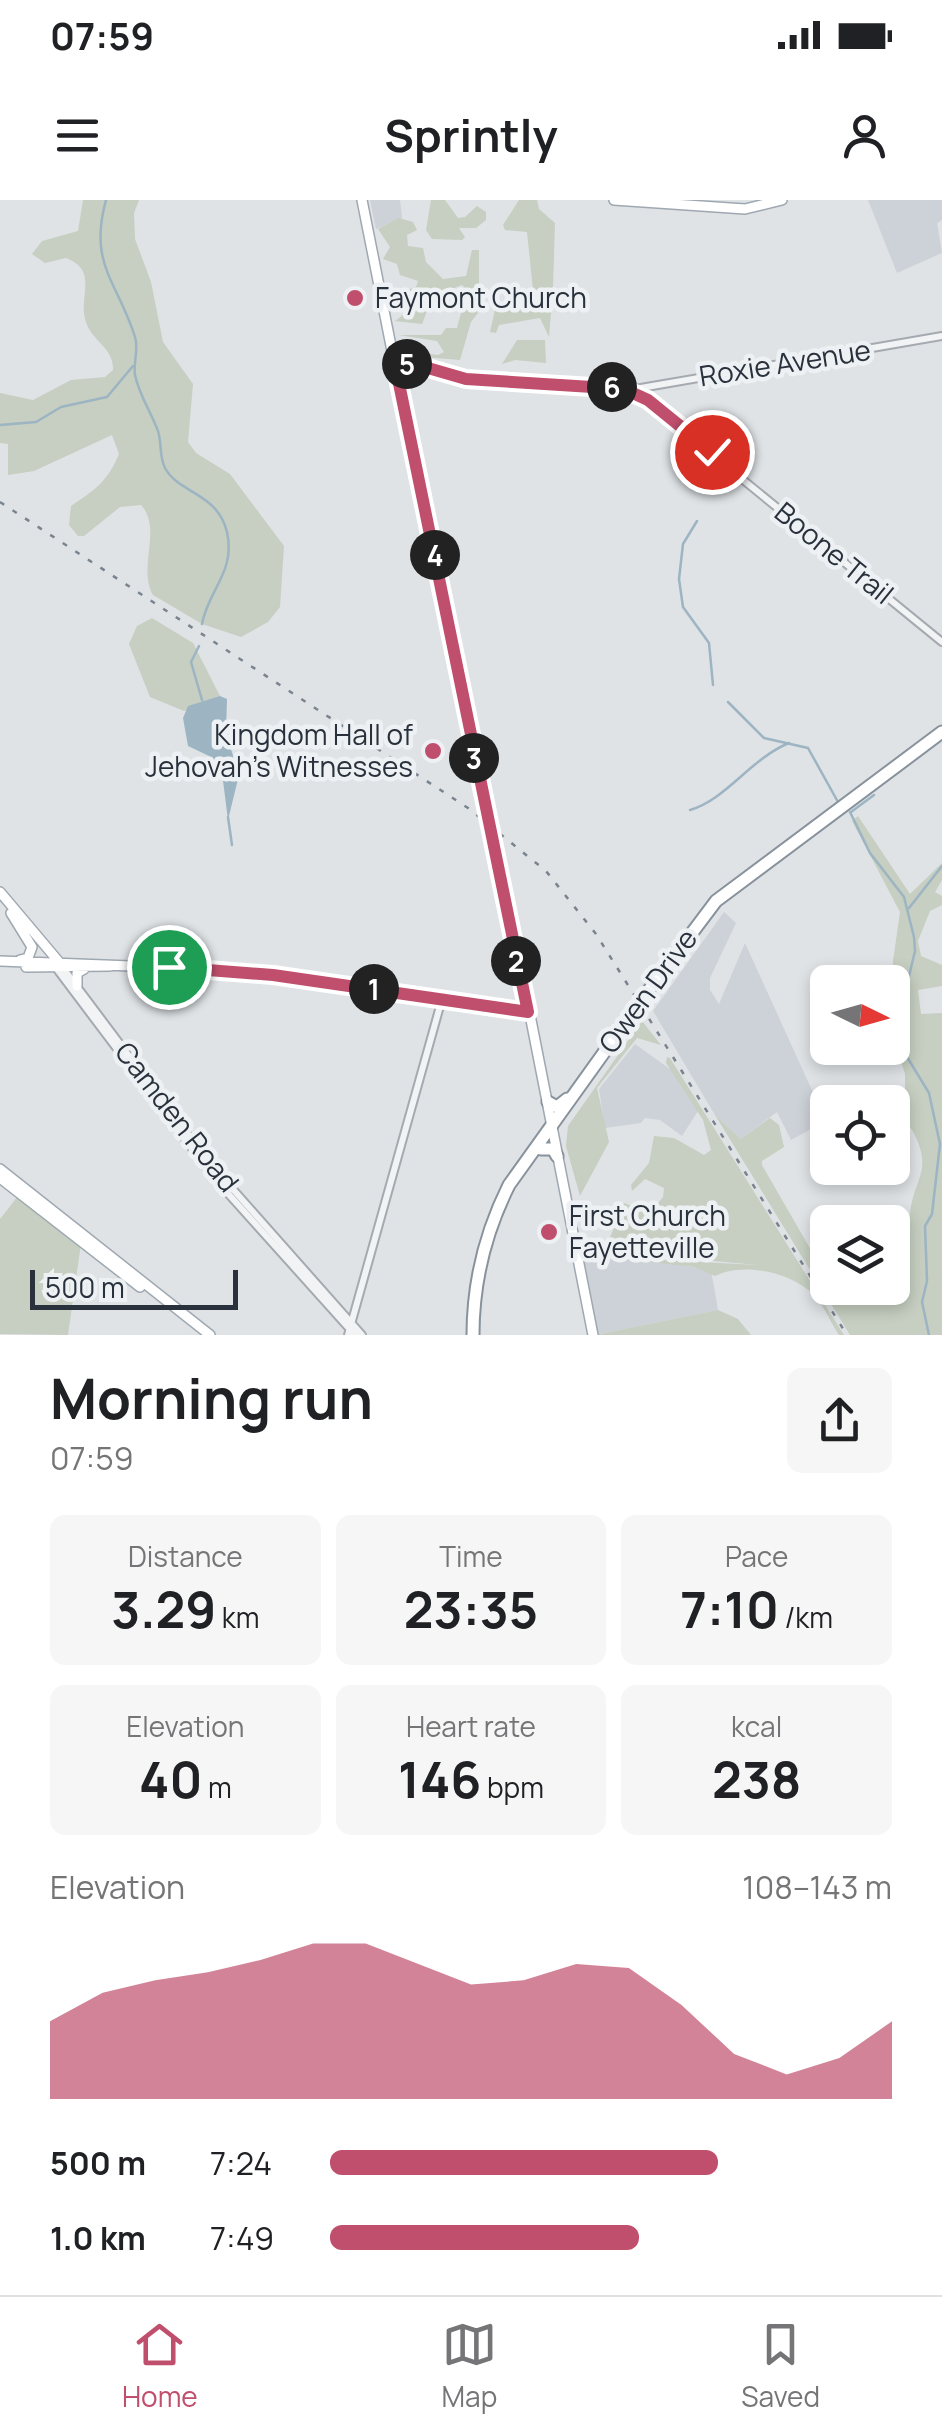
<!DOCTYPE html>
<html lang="en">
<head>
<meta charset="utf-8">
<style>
  :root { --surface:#fff; --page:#f6f6f6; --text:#202124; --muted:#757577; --line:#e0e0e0; --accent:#c04f6d }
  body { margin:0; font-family:Manrope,sans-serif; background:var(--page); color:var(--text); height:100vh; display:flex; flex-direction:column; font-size:38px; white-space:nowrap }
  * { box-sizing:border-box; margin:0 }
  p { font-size:32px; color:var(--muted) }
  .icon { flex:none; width:55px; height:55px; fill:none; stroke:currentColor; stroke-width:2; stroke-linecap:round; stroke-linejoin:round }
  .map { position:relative; height:1135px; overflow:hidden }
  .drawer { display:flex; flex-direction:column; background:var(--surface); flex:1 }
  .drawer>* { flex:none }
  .needle { width:65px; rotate:95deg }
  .fabs { position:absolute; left:810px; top:765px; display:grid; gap:20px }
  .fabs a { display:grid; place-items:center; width:100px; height:100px; border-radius:15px; background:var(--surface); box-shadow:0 5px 15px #0003; font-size:50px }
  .scale { position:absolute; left:30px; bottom:25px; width:208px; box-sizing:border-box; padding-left:10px; border:5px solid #29323c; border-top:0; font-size:28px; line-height:35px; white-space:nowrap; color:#29323c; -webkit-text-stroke:8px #eef1f4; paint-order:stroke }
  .pin { position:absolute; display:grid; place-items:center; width:85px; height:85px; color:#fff; margin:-42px; border:5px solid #fff; border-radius:50%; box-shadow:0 2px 10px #0007 }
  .km { position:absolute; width:50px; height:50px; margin:-25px; border-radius:50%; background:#222; color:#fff; font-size:28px; line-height:50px; text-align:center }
  .round { display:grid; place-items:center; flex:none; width:105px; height:105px; border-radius:15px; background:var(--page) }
  .summary { display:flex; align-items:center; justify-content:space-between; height:170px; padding:0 50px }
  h1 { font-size:55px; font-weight:700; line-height:75px }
  .stats { display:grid; grid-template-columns:repeat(3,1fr); gap:15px; height:170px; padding:10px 50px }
  .stats div { display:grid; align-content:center; border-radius:15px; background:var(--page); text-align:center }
  .stats b { font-size:50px; font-weight:700 }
  .stats small { font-size:28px; font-weight:400 }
  .stats p { font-size:28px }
  .chart { height:280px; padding:20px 50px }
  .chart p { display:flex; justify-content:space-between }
  .chart svg { width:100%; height:180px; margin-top:10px; fill:var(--accent); opacity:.7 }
  ul { padding:0 50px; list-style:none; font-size:32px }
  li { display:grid; grid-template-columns:160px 120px 1fr; align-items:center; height:75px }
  li i { height:25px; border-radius:12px; background:var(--accent) }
  .status { display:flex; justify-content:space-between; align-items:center; height:70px; padding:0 50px; background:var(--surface); direction:ltr }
  .status svg { height:28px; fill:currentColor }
  header { display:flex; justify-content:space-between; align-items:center; height:130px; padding:0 50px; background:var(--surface); font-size:45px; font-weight:700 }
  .menu { display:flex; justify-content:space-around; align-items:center; height:140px; border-top:2px solid var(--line); background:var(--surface); font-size:28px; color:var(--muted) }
  .menu a { display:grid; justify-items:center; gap:5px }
  .menu .on { color:var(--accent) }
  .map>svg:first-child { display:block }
  .built { fill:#cdd2d8 }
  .green { fill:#c6cfc1 }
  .water { fill:#9db4c3 }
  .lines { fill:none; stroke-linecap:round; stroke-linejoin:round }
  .stream { stroke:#9db4c3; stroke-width:2.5 }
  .minor-casing { stroke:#a5aab0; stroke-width:10 }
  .major-casing { stroke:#9fa8b1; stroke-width:12 }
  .highway-casing { stroke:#88929c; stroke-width:15 }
  .minor { stroke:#f1f3f5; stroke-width:6 }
  .major { stroke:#fff; stroke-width:9 }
  .highway { stroke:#fff; stroke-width:11 }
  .rail { stroke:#7a848e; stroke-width:2.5; stroke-dasharray:5 10; stroke-linecap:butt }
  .major-bridge-casing { stroke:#9fa8b1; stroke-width:12; stroke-linecap:butt }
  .highway-bridge-casing { stroke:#88929c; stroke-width:15; stroke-linecap:butt }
  .major-bridge { stroke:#fff; stroke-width:9 }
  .highway-bridge { stroke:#fff; stroke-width:11 }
  .route-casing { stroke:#fff; stroke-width:20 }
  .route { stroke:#c04f6d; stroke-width:12 }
  .poi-dot { fill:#c04f6d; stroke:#eef1f4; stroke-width:4 }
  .labels { text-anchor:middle; stroke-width:9; stroke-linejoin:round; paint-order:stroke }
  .poi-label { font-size:28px; fill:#29323c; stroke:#eef1f4; text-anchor:start }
  .street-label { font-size:28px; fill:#29323c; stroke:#eef1f4 }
</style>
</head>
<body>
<div class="status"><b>07:59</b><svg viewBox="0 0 49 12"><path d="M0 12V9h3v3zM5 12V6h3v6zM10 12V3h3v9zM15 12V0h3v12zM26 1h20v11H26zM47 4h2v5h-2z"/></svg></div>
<header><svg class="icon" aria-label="menu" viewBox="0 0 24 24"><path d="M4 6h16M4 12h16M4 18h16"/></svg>Sprintly<svg class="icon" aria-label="person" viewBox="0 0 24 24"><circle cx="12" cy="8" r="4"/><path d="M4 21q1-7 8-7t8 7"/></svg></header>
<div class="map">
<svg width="942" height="1135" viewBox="0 0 942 1135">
  <rect width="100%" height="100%" fill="#dfe3e6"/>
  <path class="built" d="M370 0H400L402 18 376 29Z
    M868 0H942V20L937 23 942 53 897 73Z
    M724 712 736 723 710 778V790L719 804 745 743 826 921 791 940 777 912 741 939 715 915 653 811Z
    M635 844 674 872 698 911 682 936 660 920 645 918 641 923 605 928 599 889Z
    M579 1053H605L711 1070 718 1110 595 1135Z"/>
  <path class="green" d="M83 0H139L134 13 135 39 151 82 163 142 193 184 188 242 196 253 230 274 284 346 280 407 268 422 241 437 202 424 153 395C137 367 163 329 141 305L120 307 84 336H78L69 325 71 306C95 290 108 281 119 254L112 235 34 271 8 275V244L0 243V193L33 200 71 180 105 177 113 170C114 148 92 141 86 122 77 98 100 71 66 58L45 63 32 54 42 41 78 31Z
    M431 0H445L458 18 465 17 477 6 486 12V20L476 28H459L465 37 462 40 432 39 426 30Z
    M519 0H537L539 9 555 23 553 87 547 91 533 90 527 32 505 30 503 25Z
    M399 18 413 22 417 30 407 35 408 46 423 48 426 62 443 79 466 76 472 50H479V88L470 92 469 101 478 113 471 122 460 160 400 155 398 150 438 155 444 152 437 141 399 135H441L446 128H457L467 90 462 85 447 91 445 104 427 111 422 124 395 121 407 112 393 105 390 96 416 87 418 81 400 75 397 64 383 59 390 47 378 29Z
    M547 97 551 113 549 137 540 118 499 125 496 133 490 132 495 110 517 109 525 98Z
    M517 140H545L546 163 515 160 502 164Z
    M152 418 193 443 220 496 184 511 150 497 129 444 137 426Z
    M858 616 910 694 942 663V680L935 692 942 696V705L930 711 918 741 921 756 942 765V786L918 790 921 814 942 813V1135H850L715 915 741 939 770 918 779 925 784 947 762 961V965L819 1064 827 1071 828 1088H892L893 1080 901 1076 898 1049 908 1028 899 1033 895 1029 903 1022 910 1024C908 978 942 973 905 919V874L893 837V761L900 712 852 621Z
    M642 821 661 845 637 838 597 888 609 942 580 996 566 946 568 926Z
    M667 857 670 858 844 1135H839C831 1123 823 1104 813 1094 790 1072 744 1062 715 1076L694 1067 604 1057 758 1065 625 1053 607 1045 624 1003 650 1013 663 997 664 988 645 979 632 991 631 985 649 963 654 936 674 938 704 955 711 950 703 920 666 863Z
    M18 996 81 1044 68 1135 0 1134V1019Z
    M718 1110 738 1119 751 1135H595Z"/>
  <path class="water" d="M220 496 227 499 226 533 239 575 228 620 222 573 209 556 188 546 183 518 188 506Z"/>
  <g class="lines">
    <path class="stream" d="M106 0C88 65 118 82 135 137 139 150 133 162 135 175 139 195 151 212 158 231 162 244 159 256 165 268 179 294 217 292 227 332 236 372 208 390 202 424
      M0 225 36 222 61 207 107 197 133 166
      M697 321 683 344 679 379 683 407 709 443 713 485
      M199 446 191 462 202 500
      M728 502 764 538 808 548 838 602
      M690 610C727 599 750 559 789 543
      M850 612 870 653 904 697 914 737 915 751 897 826 898 842 929 893 940 944 932 1014 925 1026 927 1081 922 1102 929 1135
      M851 612 874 595
      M228 617 232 645
      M909 708 942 666"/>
    <g class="minor-casing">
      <path id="minor" d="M395 164C422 164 444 177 470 180 524 186 590 173 639 195L942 442
        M629 190 942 136
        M53 764 215 979 355 1135
        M63 768 207 960 362 1135
        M348 1135 442 799"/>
    </g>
    <g class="major-casing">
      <path id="major" d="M362 0 483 609
        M614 0 745 9 782 0
        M488 636 531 820 593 1135
        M0 692 59 762
        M11 713 32 747 28 758 20 760
        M0 761 235 770 528 812
        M26 767 110 766
        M77 786V773L84 769
        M0 969 210 1135
        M0 978 140 1087"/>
    </g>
    <g class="highway-casing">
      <path id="highway" d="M646 794 716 701 942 532
        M548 902 557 907 567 899
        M541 949H553L557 956
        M473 1135C473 1081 485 1033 509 985L633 812"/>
    </g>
    <use href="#minor" class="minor"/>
    <use href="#major" class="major"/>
    <use href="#highway" class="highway"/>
    <path class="rail" d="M0 302 468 608 546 671 596 734 847 1135"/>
    <g class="major-bridge-casing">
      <path id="major-bridge" d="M483 609 488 636"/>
    </g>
    <g class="highway-bridge-casing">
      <path id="highway-bridge" d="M633 812 646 794"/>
    </g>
    <use href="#major-bridge" class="major-bridge"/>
    <use href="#highway-bridge" class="highway-bridge"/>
  </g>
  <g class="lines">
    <g class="route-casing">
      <path id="route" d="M169 767 273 775 528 812 395 164 421 166 466 179 624 189 648 200 712 252"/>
    </g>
    <use href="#route" class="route"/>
  </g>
  <g class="poi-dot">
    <circle cx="355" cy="98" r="10"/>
    <circle cx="433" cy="551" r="10"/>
    <circle cx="549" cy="1032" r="10"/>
  </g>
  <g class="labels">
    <g class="poi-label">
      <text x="375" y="108">Faymont Church</text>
      <text x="413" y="545" text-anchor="end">Kingdom Hall of<tspan x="413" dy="32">Jehovah’s Witnesses</tspan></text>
      <text x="569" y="1026">First Church<tspan x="569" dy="32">Fayetteville</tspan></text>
    </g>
    <g class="street-label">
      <text transform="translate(785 163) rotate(-9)" y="10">Roxie Avenue</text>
      <text transform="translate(834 353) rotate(39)" y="10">Boone Trail</text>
      <text transform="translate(648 791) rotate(-54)" y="10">Owen Drive</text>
      <text transform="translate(177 917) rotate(52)" y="10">Camden Road</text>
    </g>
  </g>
</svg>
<div class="fabs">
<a><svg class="needle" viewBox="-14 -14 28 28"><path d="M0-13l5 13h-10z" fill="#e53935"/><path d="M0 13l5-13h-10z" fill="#757577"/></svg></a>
<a><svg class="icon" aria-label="locate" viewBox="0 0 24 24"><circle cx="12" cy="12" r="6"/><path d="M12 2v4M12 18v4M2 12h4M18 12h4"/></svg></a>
<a><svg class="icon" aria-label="layers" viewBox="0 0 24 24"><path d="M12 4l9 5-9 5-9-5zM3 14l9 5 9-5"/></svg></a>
</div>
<div class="scale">500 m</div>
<div class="pin" style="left:169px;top:767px;background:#1e9e55"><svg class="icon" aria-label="arrive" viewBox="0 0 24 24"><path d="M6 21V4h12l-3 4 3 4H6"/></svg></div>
<div class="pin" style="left:712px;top:252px;background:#d93025"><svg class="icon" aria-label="check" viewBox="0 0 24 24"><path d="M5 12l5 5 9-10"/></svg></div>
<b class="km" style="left:374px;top:789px">1</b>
<b class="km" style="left:516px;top:761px">2</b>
<b class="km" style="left:474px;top:558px">3</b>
<b class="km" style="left:435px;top:355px">4</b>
<b class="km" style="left:407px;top:164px">5</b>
<b class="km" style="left:612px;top:187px">6</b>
</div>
<section class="drawer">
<div class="summary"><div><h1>Morning run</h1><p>07:59</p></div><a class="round"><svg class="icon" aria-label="share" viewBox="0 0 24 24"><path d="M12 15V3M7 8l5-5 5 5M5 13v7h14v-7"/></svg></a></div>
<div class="stats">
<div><p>Distance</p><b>3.29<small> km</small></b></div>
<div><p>Time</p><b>23:35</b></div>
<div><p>Pace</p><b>7:10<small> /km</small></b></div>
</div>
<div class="stats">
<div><p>Elevation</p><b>40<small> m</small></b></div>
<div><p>Heart rate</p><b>146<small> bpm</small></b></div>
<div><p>kcal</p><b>238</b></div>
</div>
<div class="chart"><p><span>Elevation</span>108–143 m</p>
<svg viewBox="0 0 160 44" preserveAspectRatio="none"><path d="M0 44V25L10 18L20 15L30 13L40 10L50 6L60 6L70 11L80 16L90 15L100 11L110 12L120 21L130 33L140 38L150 34L160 25V44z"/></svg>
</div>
<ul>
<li><b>500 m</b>7:24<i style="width:69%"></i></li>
<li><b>1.0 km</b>7:49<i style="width:55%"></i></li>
</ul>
</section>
<nav class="menu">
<a class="on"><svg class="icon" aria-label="home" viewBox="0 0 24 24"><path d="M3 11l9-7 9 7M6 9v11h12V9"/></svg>Home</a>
<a><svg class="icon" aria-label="map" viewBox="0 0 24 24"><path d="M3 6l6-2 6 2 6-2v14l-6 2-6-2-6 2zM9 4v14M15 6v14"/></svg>Map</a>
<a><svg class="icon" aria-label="saved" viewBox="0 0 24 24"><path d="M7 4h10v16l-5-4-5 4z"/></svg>Saved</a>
</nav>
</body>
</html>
